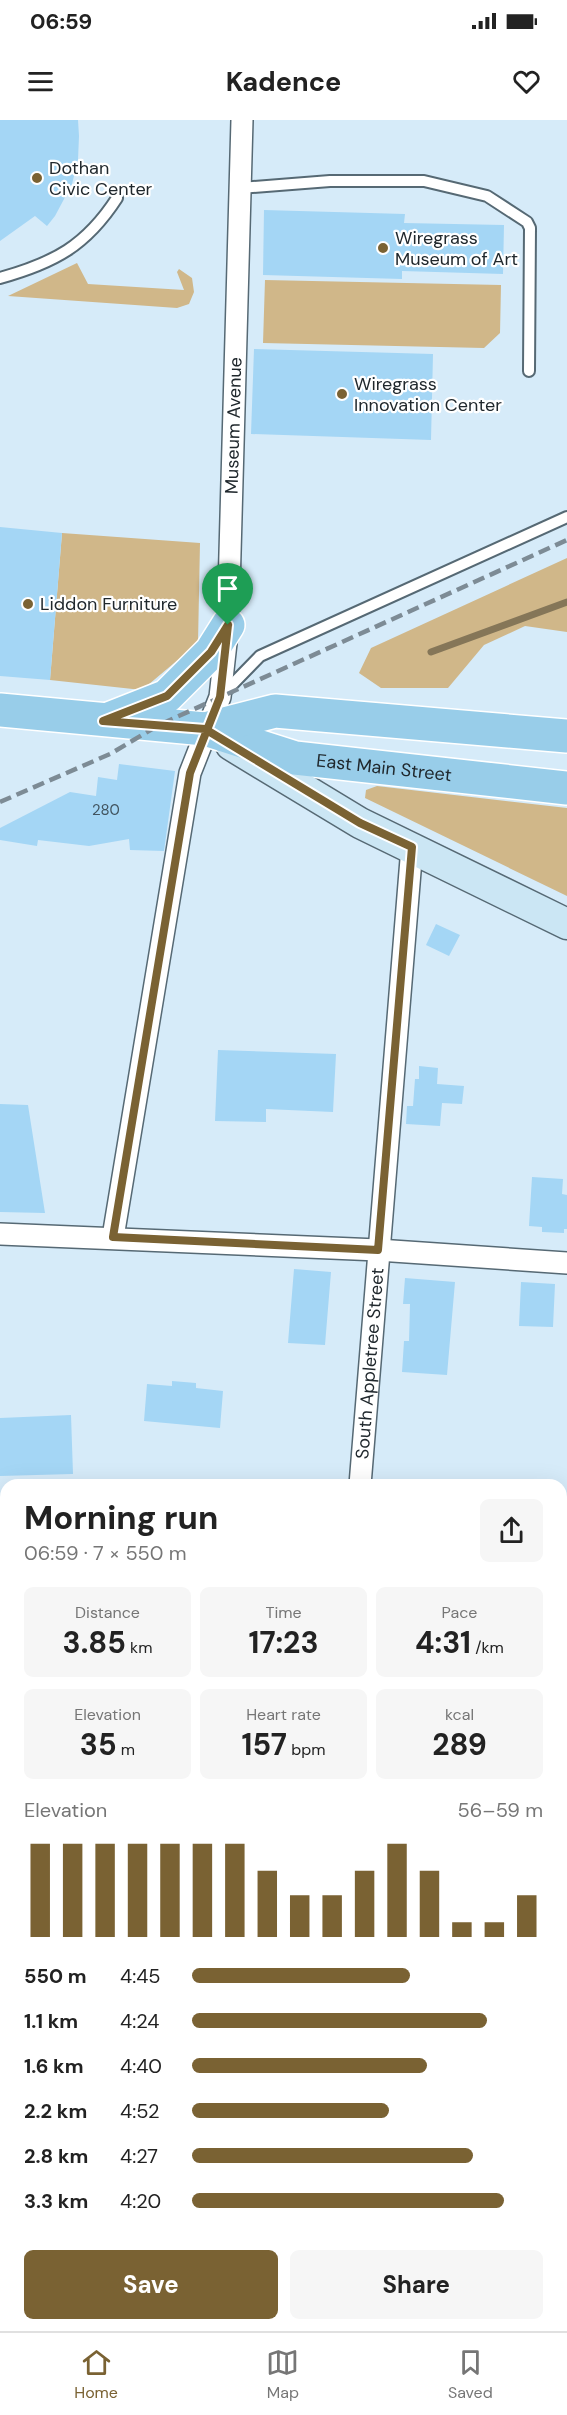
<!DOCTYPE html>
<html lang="en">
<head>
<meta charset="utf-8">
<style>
  :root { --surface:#fff; --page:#f6f6f6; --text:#222; --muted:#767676; --line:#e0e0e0; --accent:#7a6233 }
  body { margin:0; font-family:"DM Sans",sans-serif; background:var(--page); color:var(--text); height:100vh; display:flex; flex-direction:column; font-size:22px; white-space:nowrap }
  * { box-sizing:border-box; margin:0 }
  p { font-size:20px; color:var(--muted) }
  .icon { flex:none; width:33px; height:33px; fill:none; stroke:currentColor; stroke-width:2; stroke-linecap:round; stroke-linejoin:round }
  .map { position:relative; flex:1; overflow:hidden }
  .drawer { position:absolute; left:0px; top:1359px; width:567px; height:852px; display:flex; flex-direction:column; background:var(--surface); border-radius:18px 18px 0 0; box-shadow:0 6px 24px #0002 }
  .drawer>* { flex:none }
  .pin { position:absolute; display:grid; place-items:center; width:51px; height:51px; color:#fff; margin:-62px -26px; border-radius:50% 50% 50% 0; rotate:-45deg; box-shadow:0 0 6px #0007 }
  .pin .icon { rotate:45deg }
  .round { display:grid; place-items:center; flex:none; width:63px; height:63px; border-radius:9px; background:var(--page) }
  .head { display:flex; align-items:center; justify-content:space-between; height:102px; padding:0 24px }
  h1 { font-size:33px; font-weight:700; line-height:45px }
  .stats { display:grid; grid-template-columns:repeat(3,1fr); gap:9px; height:102px; padding:6px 24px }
  .stats div { display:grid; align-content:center; border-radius:9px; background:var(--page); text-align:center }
  .stats b { font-size:30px; font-weight:700 }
  .stats small { font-size:16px; font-weight:400 }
  .stats p { font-size:16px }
  .chart { height:168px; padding:12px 24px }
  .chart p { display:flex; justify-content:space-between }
  .chart svg { width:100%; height:108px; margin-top:6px; stroke:var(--accent); stroke-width:6 }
  .action { display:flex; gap:12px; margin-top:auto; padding:12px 24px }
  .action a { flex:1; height:69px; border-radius:9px; background:var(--accent); color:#fff; font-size:24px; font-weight:700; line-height:69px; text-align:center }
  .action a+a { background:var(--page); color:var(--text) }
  ul { padding:0 24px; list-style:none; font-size:20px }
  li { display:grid; grid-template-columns:96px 72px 1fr; align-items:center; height:45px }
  li i { height:15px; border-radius:8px; background:var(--accent) }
  .status { display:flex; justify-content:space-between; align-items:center; height:42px; padding:0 30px; background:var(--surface); direction:ltr }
  .status svg { height:16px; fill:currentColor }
  header { display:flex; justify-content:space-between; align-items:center; height:78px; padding:0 24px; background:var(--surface); font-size:27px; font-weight:700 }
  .tabs { display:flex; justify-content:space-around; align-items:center; height:84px; border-top:2px solid var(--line); background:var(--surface); font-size:16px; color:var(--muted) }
  .tabs a { display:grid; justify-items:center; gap:3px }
  .tabs .active { color:var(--accent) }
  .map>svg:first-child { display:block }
  .green { fill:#d0b789 }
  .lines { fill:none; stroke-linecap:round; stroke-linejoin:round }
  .stream { stroke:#857658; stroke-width:7 }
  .building { fill:#a4d6f5 }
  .service-casing { stroke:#566974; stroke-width:14 }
  .minor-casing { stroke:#566974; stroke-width:24 }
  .tertiary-casing { stroke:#566974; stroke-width:28 }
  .secondary-casing { stroke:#566974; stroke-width:33 }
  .primary-casing { stroke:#fff; stroke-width:36 }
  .service { stroke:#fff; stroke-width:10 }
  .minor { stroke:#fff; stroke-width:21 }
  .tertiary { stroke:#fff; stroke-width:26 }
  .secondary { stroke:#cbe6f4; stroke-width:30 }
  .primary { stroke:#98cde9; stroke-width:33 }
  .rail { stroke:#7d8b95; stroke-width:4.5; stroke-dasharray:12 6; stroke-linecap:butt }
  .route-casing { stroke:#fff; stroke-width:12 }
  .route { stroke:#7a6233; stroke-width:8 }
  .poi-dot { fill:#7a6233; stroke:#fff; stroke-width:2 }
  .labels { text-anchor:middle; stroke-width:4.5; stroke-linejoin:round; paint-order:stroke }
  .number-label { font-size:15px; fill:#41545f }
  .poi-label { font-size:18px; fill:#20282d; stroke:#fff; text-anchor:start }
  .street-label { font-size:18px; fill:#20282d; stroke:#fff }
</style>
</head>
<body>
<div class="status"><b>06:59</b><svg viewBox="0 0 49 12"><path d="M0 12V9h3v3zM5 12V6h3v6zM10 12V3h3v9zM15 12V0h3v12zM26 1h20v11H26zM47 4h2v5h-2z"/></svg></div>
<header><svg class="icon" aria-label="menu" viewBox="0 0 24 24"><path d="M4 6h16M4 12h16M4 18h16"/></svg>Kadence<svg class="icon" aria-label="heart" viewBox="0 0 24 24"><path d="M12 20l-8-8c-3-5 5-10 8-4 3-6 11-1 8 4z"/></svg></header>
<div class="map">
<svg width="567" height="2211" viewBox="0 0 567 2211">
  <rect width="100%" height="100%" fill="#d6ebf9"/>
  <path class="green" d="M77 143 88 164 184 170 177 152 179 149 192 158 194 172 189 184 177 188 8 176Z
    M265 160 501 165 500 213 484 228 263 223Z
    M62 413 200 423 198 523 142 570 50 560Z
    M567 438V512L525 506 484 525 448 568H381L359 553 371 528Z
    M377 666 567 688V776L365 678 366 670Z"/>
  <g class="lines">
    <path class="stream" d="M431 532 567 482"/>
  </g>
  <path class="building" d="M0 0H78L79 16 78 40 72 64 55 96 47 106 35 96 0 121Z
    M264 90 405 94 404 103 504 105 503 154 402 151V159L263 155Z
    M254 229 433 234 431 320 251 314Z
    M0 407 62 413 50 560 0 556Z
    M119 644 175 651 164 731 130 730 129 719 89 726 38 720 37 726 0 720V708L70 672 96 676 98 657 117 660Z
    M436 804 460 815 449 836 426 825Z
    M218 930 336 934 333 992 266 989V1002L215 1001Z
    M419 946 438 948 437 964 464 966 462 984 442 983 440 1006 406 1004 407 986H413L415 959H419Z
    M0 984 28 985 45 1093 0 1092Z
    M532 1057 563 1059 562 1074 567 1075V1109H564V1113L542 1112V1107L529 1106Z
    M294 1149 331 1152 325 1225 288 1223Z
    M405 1158 455 1162 447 1255 402 1252 404 1221H409L410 1184H403Z
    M521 1162 555 1164 553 1207 519 1206Z
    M172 1261 196 1263V1268L223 1271 220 1308 144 1301 147 1264 172 1266Z
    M71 1295 73 1354 0 1356V1298Z"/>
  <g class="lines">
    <g class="service-casing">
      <path id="service" d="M240 68 330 61H424L487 76 527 102 530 108 529 251
        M0 158C54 143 86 126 117 78
        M222 575 260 536 567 397
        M475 2211V2205"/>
    </g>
    <g class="minor-casing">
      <g id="minor">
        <path d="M0 1114 378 1130 567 1143"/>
        <path id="s1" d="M113 1117 190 653 220 577 228 505 242 0"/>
        <path id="s2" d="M360 1365 412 727"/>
        <path d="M0 1621H6"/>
        <path d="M561 1629H567"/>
        <path d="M329 2211V2205"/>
      </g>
    </g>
    <g class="tertiary-casing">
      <path id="tertiary" d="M0 2022 6 2023
        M561 2030H567"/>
    </g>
    <g class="secondary-casing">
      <path id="secondary" d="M231 625 360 703 567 804"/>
    </g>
    <g class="primary-casing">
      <g id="primary">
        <path id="s3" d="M0 590 205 609 295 638 567 668"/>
        <path d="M111 598 167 576 211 532 228 505"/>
        <path d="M205 609 275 591 567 616"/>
      </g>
    </g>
    <use href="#service" class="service"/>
    <use href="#minor" class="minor"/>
    <use href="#tertiary" class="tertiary"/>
    <use href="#secondary" class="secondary"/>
    <use href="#primary" class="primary"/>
    <path class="rail" d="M0 682 110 634 159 605 567 420"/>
  </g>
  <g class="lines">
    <g class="route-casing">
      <path id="route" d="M228 505 220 577 190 653 113 1117 378 1130 412 727 360 703 205 609 103 601 167 576 211 532 228 505"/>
    </g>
    <use href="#route" class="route"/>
  </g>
  <g class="poi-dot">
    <circle cx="37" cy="58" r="6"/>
    <circle cx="383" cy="128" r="6"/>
    <circle cx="342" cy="274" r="6"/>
    <circle cx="28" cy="484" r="6"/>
  </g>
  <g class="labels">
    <g class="number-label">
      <text x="106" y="695">280</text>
    </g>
    <g class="poi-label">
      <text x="49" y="54">Dothan<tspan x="49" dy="21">Civic Center</tspan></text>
      <text x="395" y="124">Wiregrass<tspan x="395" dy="21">Museum of Art</tspan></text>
      <text x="354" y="270">Wiregrass<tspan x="354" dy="21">Innovation Center</tspan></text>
      <text x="40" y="490">Liddon Furniture</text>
    </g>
    <g class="street-label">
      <text dy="6" stroke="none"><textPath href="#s1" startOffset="824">Museum Avenue</textPath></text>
      <text dy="6" stroke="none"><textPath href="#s3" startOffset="390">East Main Street</textPath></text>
      <text dy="6" stroke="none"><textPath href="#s2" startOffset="122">South Appletree Street</textPath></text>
    </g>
  </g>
</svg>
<div class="pin" style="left:228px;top:505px;background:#1e9e55"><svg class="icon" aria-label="arrive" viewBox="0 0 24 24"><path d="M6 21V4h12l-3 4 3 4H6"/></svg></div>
<section class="drawer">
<div class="head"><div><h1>Morning run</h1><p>06:59 · 7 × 550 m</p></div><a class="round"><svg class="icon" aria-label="share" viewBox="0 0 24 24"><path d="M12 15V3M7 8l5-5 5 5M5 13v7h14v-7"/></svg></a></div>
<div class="stats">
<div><p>Distance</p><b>3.85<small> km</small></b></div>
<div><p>Time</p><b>17:23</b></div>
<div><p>Pace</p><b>4:31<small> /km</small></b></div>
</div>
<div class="stats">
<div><p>Elevation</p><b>35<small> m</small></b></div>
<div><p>Heart rate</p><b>157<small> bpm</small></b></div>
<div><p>kcal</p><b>289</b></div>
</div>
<div class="chart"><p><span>Elevation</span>56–59 m</p>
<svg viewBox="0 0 160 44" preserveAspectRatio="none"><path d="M5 44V6M15 44V6M25 44V6M35 44V6M45 44V6M55 44V6M65 44V6M75 44V17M85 44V27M95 44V27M105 44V17M115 44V6M125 44V17M135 44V38M145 44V38M155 44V27"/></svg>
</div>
<ul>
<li><b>550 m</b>4:45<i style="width:62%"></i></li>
<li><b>1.1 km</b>4:24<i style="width:84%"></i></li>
<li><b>1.6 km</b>4:40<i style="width:67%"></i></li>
<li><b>2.2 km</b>4:52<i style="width:56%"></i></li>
<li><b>2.8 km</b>4:27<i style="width:80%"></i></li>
<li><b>3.3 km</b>4:20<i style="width:89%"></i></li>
</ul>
<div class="action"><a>Save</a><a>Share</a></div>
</section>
</div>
<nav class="tabs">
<a class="active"><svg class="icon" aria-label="home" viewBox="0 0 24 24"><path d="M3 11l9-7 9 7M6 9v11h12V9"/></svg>Home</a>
<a><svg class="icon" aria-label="map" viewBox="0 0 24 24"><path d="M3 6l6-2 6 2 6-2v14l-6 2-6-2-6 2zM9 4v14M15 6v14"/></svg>Map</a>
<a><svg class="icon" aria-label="saved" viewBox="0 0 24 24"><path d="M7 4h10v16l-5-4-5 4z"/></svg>Saved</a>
</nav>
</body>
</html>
